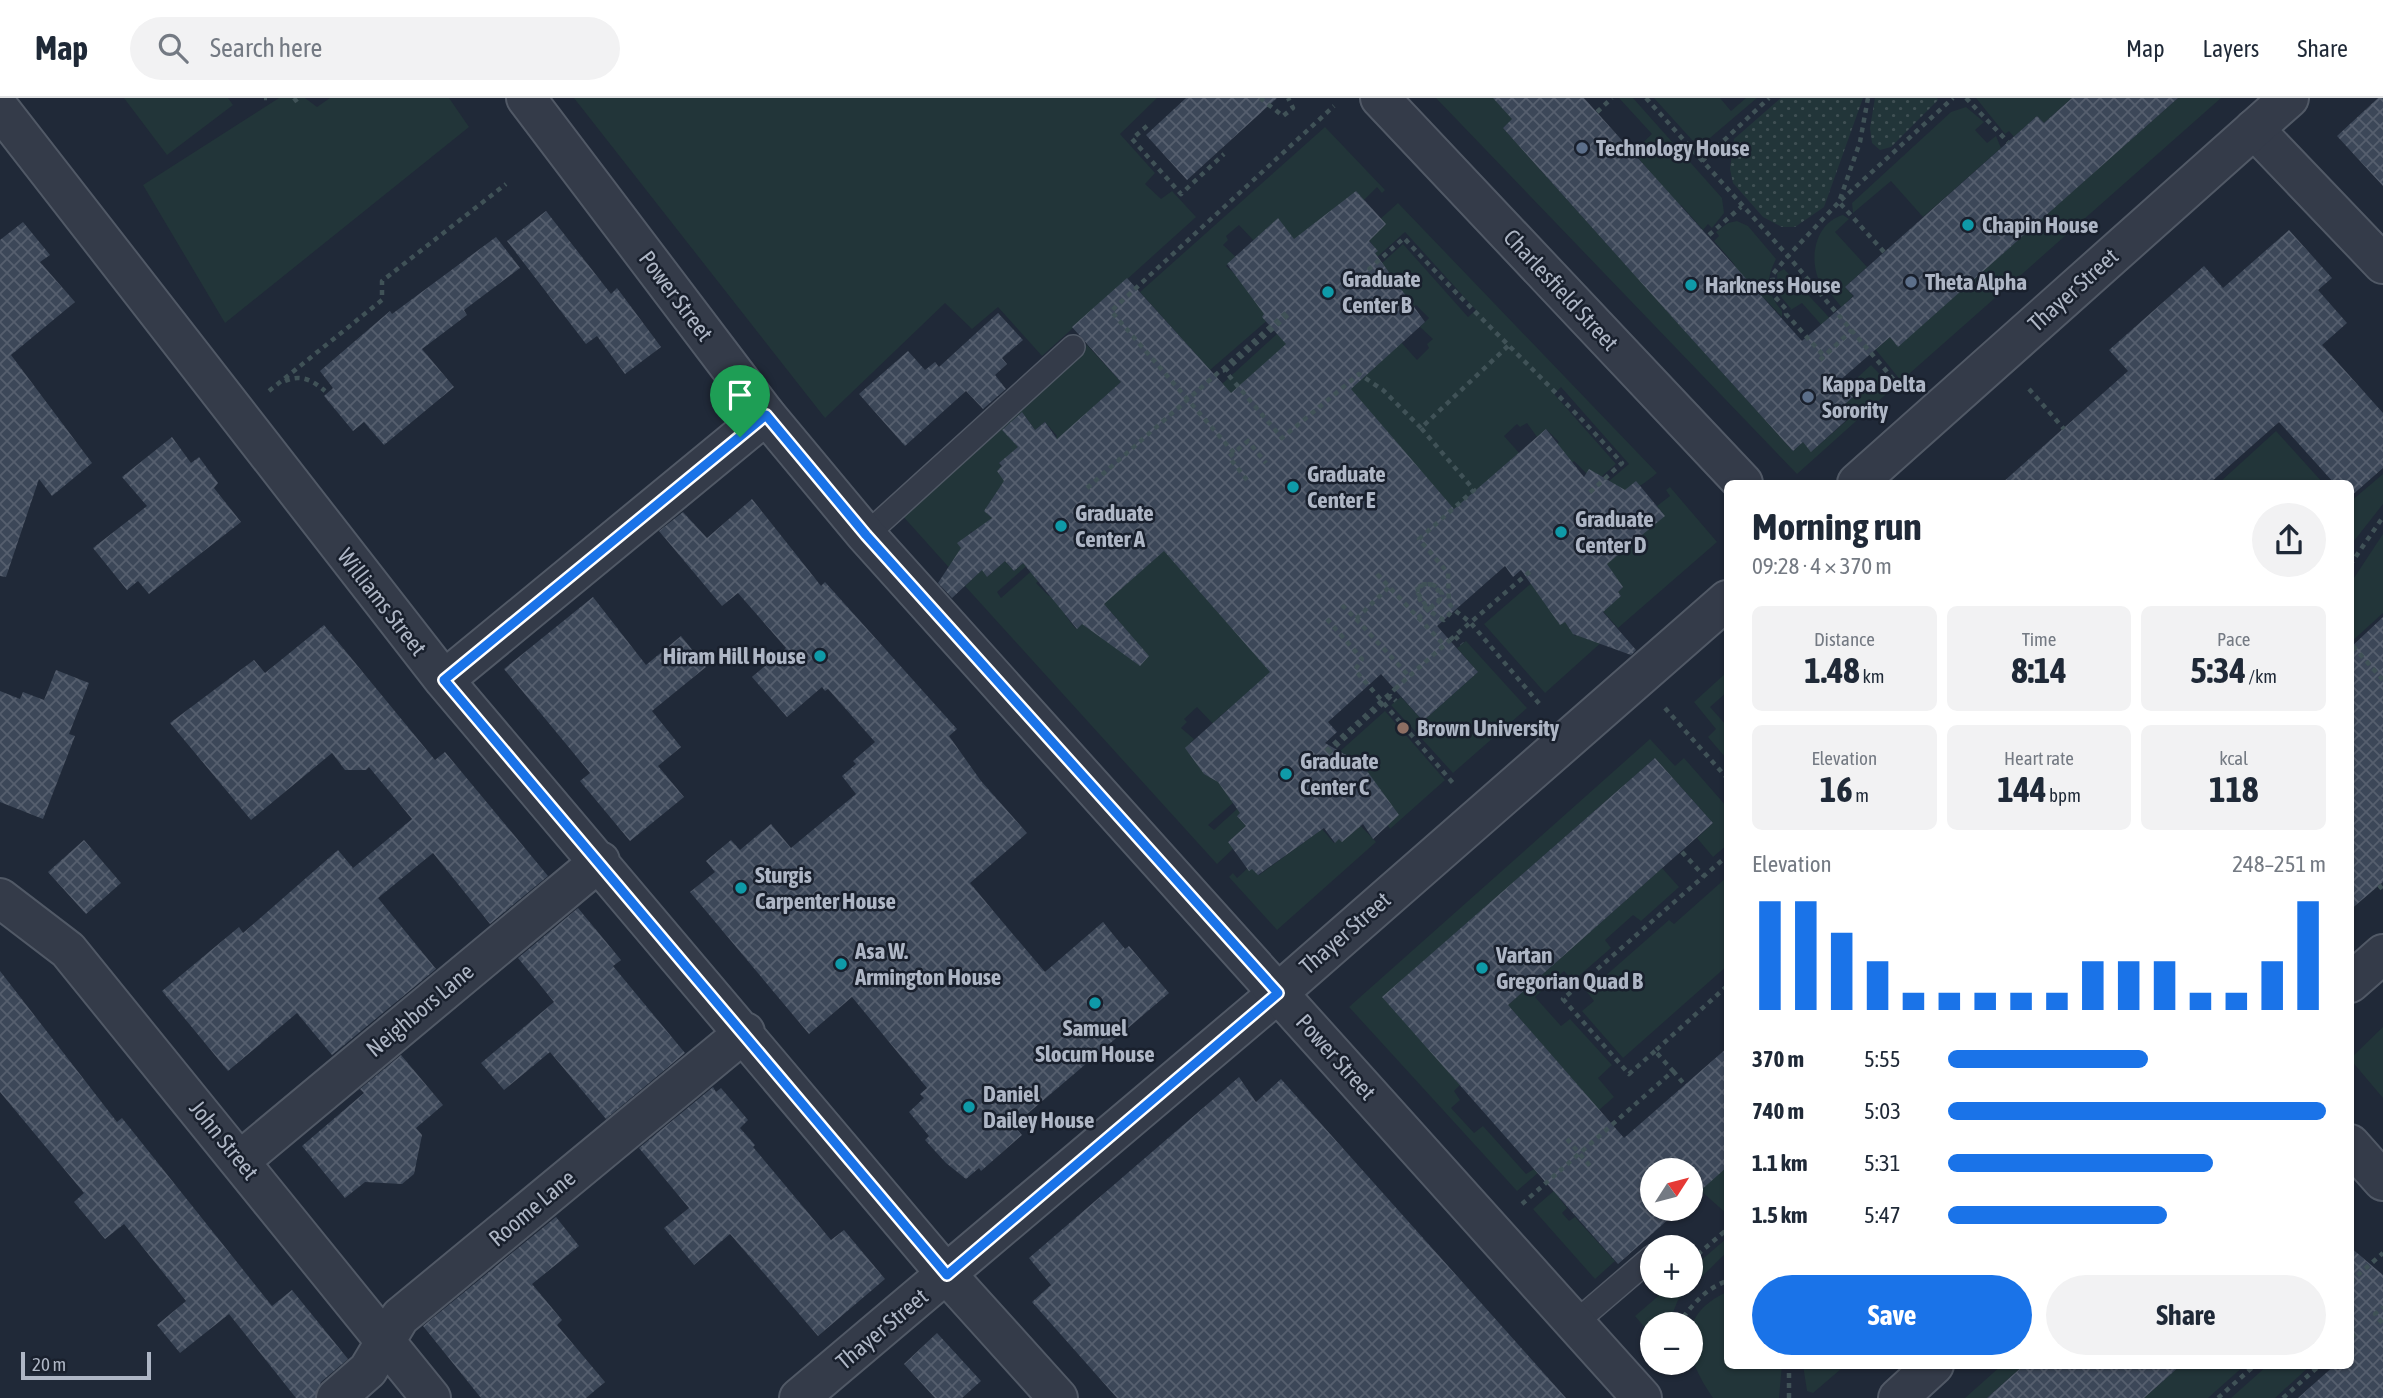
<!DOCTYPE html>
<html lang="en">
<head>
<meta charset="utf-8">
<style>
  :root { --surface:#fff; --page:#f2f2f3; --text:#1f2937; --muted:#747a83; --line:#e0e1e3; --accent:#1a73e8 }
  body { margin:0; font-family:"Asap Condensed",sans-serif; background:var(--page); color:var(--text); height:100vh; display:flex; flex-direction:column; font-size:26px; white-space:nowrap }
  * { box-sizing:border-box; margin:0 }
  p { font-size:23px; color:var(--muted) }
  .icon { flex:none; width:38px; height:38px; fill:none; stroke:currentColor; stroke-width:2; stroke-linecap:round; stroke-linejoin:round }
  .map { position:relative; flex:1; overflow:hidden }
  .sheet { position:absolute; left:1724px; top:382px; width:630px; height:889px; display:flex; flex-direction:column; background:var(--surface); border-radius:10px; box-shadow:0 2px 5px #0004 }
  .sheet>* { flex:none }
  .needle { width:46px; rotate:54deg }
  .buttons { position:absolute; left:1640px; top:1060px; display:grid; gap:14px }
  .buttons a { display:grid; place-items:center; width:63px; height:63px; border-radius:50%; background:var(--surface); box-shadow:0 2px 5px #0004; font-size:35px }
  .scale { position:absolute; left:21px; bottom:18px; width:130px; box-sizing:border-box; padding-left:7px; border:4px solid #aeb6c5; border-top:0; font-size:19px; line-height:24px; white-space:nowrap; color:#aeb6c5; -webkit-text-stroke:5px #19202d; paint-order:stroke }
  .pin { position:absolute; display:grid; place-items:center; width:60px; height:60px; color:#fff; margin:-72px -30px; border-radius:50% 50% 50% 0; rotate:-45deg; box-shadow:0 0 7px #0007 }
  .pin .icon { rotate:45deg }
  .round { display:grid; place-items:center; flex:none; width:74px; height:74px; border-radius:37px; background:var(--page) }
  .overview { display:flex; align-items:center; justify-content:space-between; height:119px; padding:0 28px }
  h1 { font-size:38px; font-weight:700; line-height:52px }
  .figures { display:grid; grid-template-columns:repeat(3,1fr); gap:10px; height:119px; padding:7px 28px }
  .figures div { display:grid; align-content:center; border-radius:10px; background:var(--page); text-align:center }
  .figures b { font-size:35px; font-weight:700 }
  .figures small { font-size:19px; font-weight:400 }
  .figures p { font-size:19px }
  .chart { height:196px; padding:14px 28px }
  .chart p { display:flex; justify-content:space-between }
  .chart svg { width:100%; height:126px; margin-top:7px; stroke:var(--accent); stroke-width:6 }
  .primary-button { display:flex; gap:14px; margin-top:auto; padding:14px 28px }
  .primary-button a { flex:1; height:80px; border-radius:42px; background:var(--accent); color:#fff; font-size:28px; font-weight:700; line-height:80px; text-align:center }
  .primary-button a+a { background:var(--page); color:var(--text) }
  ul { padding:0 28px; list-style:none; font-size:23px }
  li { display:grid; grid-template-columns:112px 84px 1fr; align-items:center; height:52px }
  li i { height:18px; border-radius:9px; background:var(--accent) }
  header { display:flex; align-items:center; gap:42px; box-sizing:border-box; height:98px; padding:0 35px; background:var(--surface); border-bottom:2px solid var(--line) }
  header strong { font-size:33px }
  nav { display:flex; gap:38px; margin-inline-start:auto; font-size:24px }
  .search { width:490px; height:63px; background:var(--page); display:flex; align-items:center; gap:18px; box-sizing:border-box; padding:0 24px; border-radius:38px; color:var(--muted); font-size:26px }
  .map>svg:first-child { display:block }
  .green { fill:#223539 }
  .park { fill:url(#park-dots) }
  .building { fill:url(#building-cross-hatch) }
  .lines { fill:none; stroke-linecap:round; stroke-linejoin:round }
  .service-casing { stroke:#515966; stroke-width:26 }
  .minor-casing { stroke:#515966; stroke-width:42 }
  .tertiary-casing { stroke:#515966; stroke-width:42 }
  .path { stroke:#405257; stroke-width:4.5; stroke-dasharray:5 5; stroke-linecap:butt }
  .service { stroke:#343b49; stroke-width:23 }
  .minor { stroke:#343b49; stroke-width:38 }
  .tertiary { stroke:#343b49; stroke-width:38 }
  .path-bridge { stroke:#405257; stroke-width:4.5; stroke-dasharray:5 5; stroke-linecap:butt }
  .route-casing { stroke:#fff; stroke-width:14 }
  .route { stroke:#1a73e8; stroke-width:9 }
  .service-dot { fill:#5c6f8a; stroke:#19202d; stroke-width:2.5 }
  .culture-dot { fill:#0f9aa8; stroke:#19202d; stroke-width:2.5 }
  .education-dot { fill:#8d6e63; stroke:#19202d; stroke-width:2.5 }
  .labels { text-anchor:middle; stroke-width:5; stroke-linejoin:round; paint-order:stroke }
  .poi-label { font-size:23px; font-weight:bold; fill:#aeb6c5; stroke:#19202d; text-anchor:start }
  .street-label { font-size:23px; fill:#aeb6c5; stroke:#19202d }
</style>
</head>
<body>
<header>
<strong>Map</strong>
<div class="search"><svg class="icon" aria-label="search" viewBox="0 0 24 24"><circle cx="10" cy="10" r="6"/><path d="M15 15l6 6"/></svg>Search here</div>
<nav><a>Map</a><a>Layers</a><a>Share</a></nav>
</header>
<div class="map">
<svg width="2383" height="1300" viewBox="0 0 2383 1300">
  <defs>
    <pattern id="park-dots" width="8" height="8" patternUnits="userSpaceOnUse" patternTransform="scale(1.75)"><rect width="8" height="8" fill="#223539"/><path d="M2 2h.1M6 6h.1" fill="none" stroke="#405054" stroke-width="1.8" stroke-linecap="round"/></pattern>
    <pattern id="building-cross-hatch" width="8" height="8" patternUnits="userSpaceOnUse" patternTransform="scale(1.75)"><rect width="8" height="8" fill="#3c4758"/><path d="M0 0l8 8M0 8l8-8" fill="none" stroke="#565f6e"/></pattern>
  </defs>
  <rect width="100%" height="100%" fill="#202938"/>
  <path class="green" d="M124 0H228L233 7 167 57Z
    M279 0H305L317 9 330 0H449L469 29 225 225 143 87Z
    M574 0H1157L1120 36 1155 75 1145 86 1161 101 1172 93 1196 119 1042 258 998 209 972 231 945 205 825 320Z
    M1436 0H1518L1513 21 1503 30 1793 353 1803 344 1812 353 1852 318 1843 308 1853 299 1845 291 1871 267 1893 290 1797 376Z
    M1619 0H1633L1722 100 1724 115 1712 130 1708 126 1703 132 1681 107 1674 114 1646 82 1652 76 1633 54 1652 36Z
    M1654 0H1720L1731 13 1746 0H1757L1704 45 1692 42Z
    M1976 0H2072L2044 25 2037 18 2014 39 2009 33 2005 36Z
    M2178 0H2221L1901 283 1818 180C1809 157 1817 124 1843 117L1849 121 1835 134 1867 169 1845 189 1853 198 1844 207 1880 248 1890 239 1898 248Z
    M1966 9 1984 24 1975 32 1987 45 1996 38 2001 50 1923 119 1891 83 1853 115 1852 105 1951 14Z
    M1325 29 1385 92 1382 95 1377 89 1364 102 1315 140 1256 145 1239 127 1226 138 1228 142 1223 147 1236 159 1226 168 1277 214 1210 272 1140 194Z
    M1398 105 1657 375C1635 394 1619 400 1590 399L1629 366 1561 289 1554 296 1616 366 1585 393 1587 376 1574 363 1565 370 1553 349 1559 344 1546 331 1537 339 1527 325 1520 329 1517 326 1504 338 1521 357 1500 371 1491 423 1300 374 1222 286 1277 236 1384 261 1400 243 1417 262 1429 250 1427 246 1433 241 1420 229 1429 220 1416 207 1411 211 1400 189 1371 175 1403 146 1468 219 1476 212 1405 134 1366 169 1363 166 1377 153 1369 142 1386 126 1378 123Z
    M1737 123 1748 128 1776 161C1765 183 1767 194 1782 213V219L1764 200 1756 205 1728 174 1735 167 1714 143 1719 138 1716 134 1728 125Z
    M1784 171 1839 230 1833 240 1802 205 1789 213 1791 211 1778 195 1777 175Z
    M1087 247 1121 284 1098 305 1130 339 1052 343 1057 338 1045 324 1035 332 1025 318 1003 332 1020 351 999 365 1010 385 989 417 997 426 976 438 971 433 965 455 953 474 901 416Z
    M2276 333 2323 385H2219Z
    M2383 376V406L2350 448V404Z
    M1670 389 1717 444 1618 530 1601 511 1621 498 1618 494 1623 489 1606 480 1605 453H1614L1619 458 1632 446 1625 436 1664 417 1657 408 1670 398 1666 392Z
    M1124 429 1343 546 1231 609 1218 620 1215 628 1197 609 1184 621 1187 624 1181 630 1194 641 1186 650 1243 696 1208 727 1214 732 1248 701 1252 704 1237 718 1246 728 1228 744 1236 748 1217 766 965 488 984 470 987 479 1005 463 1014 473 1029 460 1032 463 997 494 1001 500 1037 468 1041 481 1036 485 1049 498 1057 491 1069 512 1065 517 1076 531 1086 523 1097 537 1106 535 1119 523 1102 504 1122 490Z
    M2383 436V515L2350 545V486Z
    M1536 481 1575 538 1584 530 1604 542 1545 595 1484 526Z
    M1466 543 1527 610 1453 675 1391 607 1401 599 1423 623 1478 574 1457 550Z
    M1727 574V594L1710 609 1727 628 1725 659 1708 639 1716 631 1694 604Z
    M1385 613 1445 682 1390 731 1347 657 1337 656Z
    M1650 641 1675 668 1684 660 1727 709V747L1713 759 1697 740 1713 725 1655 660 1449 841 1460 987 1454 993 1460 1002 1451 1010 1474 1035 1483 1028 1526 1076 1563 1053 1517 1093 1349 909Z
    M1358 725 1376 744 1277 832 1229 779 1233 775 1237 780 1250 768 1259 777 1322 731 1334 745Z
    M1662 770 1679 789 1641 823 1633 817 1605 842 1611 850 1573 883 1564 873 1535 899 1561 928 1570 921 1612 967 1598 980 1614 999 1599 1012 1508 907Z
    M1727 779V868L1623 960 1582 913 1594 903 1587 894 1669 822 1674 826Z
    M2383 929V1000L2350 961Z
    M1727 1068V1116L1700 1092Z
    M1579 1071 1559 1100 1567 1110 1562 1115 1569 1123 1575 1119 1615 1163 1595 1181 1533 1111Z
    M1727 1140V1154L1678 1202 1668 1227H1652V1238L1635 1218 1670 1188H1690L1691 1171Z
    M1727 1194V1267H1782L1779 1300H1713C1685 1260 1674 1218 1727 1194Z
    M1803 1267H1837L1841 1271 1813 1295 1807 1293Z
    M2002 1267H2024L1987 1300H1965Z
    M2181 1267H2245L2208 1300H2144Z
    M2268 1267H2311L2275 1300H2231Z"/>
  <path class="park" d="M1781 0H1863L1824 109 1795 129H1782L1763 119 1733 85 1730 71 1734 41Z
    M1875 0H1937L1938 2 1891 49 1880 52 1872 45 1870 30Z"/>
  <path class="building" d="M1186 0H1277L1187 82 1146 37Z
    M1493 0H1584L1802 243 1854 198 1845 189 2037 18 2044 25 2072 0H2178L1898 249 1890 239 1838 284 1853 299 1843 308 1852 317 1811 354 1803 344 1793 353 1681 229 1503 30 1512 21Z
    M2378 0H2383V88L2337 38Z
    M1356 93 1386 126 1369 143 1378 153 1375 155 1425 224 1351 291 1454 411 1546 331 1584 379 1589 371 1625 392 1636 383 1665 418 1607 466 1623 489 1618 494 1621 498 1603 514 1636 552 1631 557 1573 536 1565 524 1560 527 1521 472 1513 479 1505 468 1437 528 1478 574 1423 623 1381 576 1328 624 1337 634 1325 645 1362 666 1399 717 1373 741 1363 726 1342 744 1339 741 1335 745 1324 730 1258 777 1252 771 1249 773 1228 744 1246 728 1237 718 1240 715 1218 684 1204 676 1185 650 1270 574 1164 453 1104 506 1149 558 1140 568 1082 526 1077 531 1023 465 1014 473 1005 463 987 479 982 472 952 500 938 485 961 450 957 445 992 420 984 413 1004 383 997 373 1002 368 999 365 1018 349 1002 332 1022 314 1035 332 1045 324 1057 341 1121 284 1072 229 1127 180 1231 295 1286 246 1262 219 1264 216 1227 166 1278 120 1294 141Z
    M546 113 611 196 617 190 661 249 625 276 597 238 586 246 507 143Z
    M23 124 50 157 40 164 75 204 11 257 92 365 52 398 39 381 6 479 0 478V142Z
    M2289 132 2332 180 2318 192 2347 225 2322 247 2383 315V370L2350 399V385H2334L2279 324 2210 385H2002L2128 273 2109 252 2204 168 2223 190Z
    M496 139 520 170 464 212 467 217 422 251 454 289 384 347 364 324 353 333 324 298 333 290 320 273 390 213 392 216Z
    M998 215 1023 242 1002 260 1007 266 995 277 1006 291 983 311 966 293 905 348 859 296 908 253 925 272 935 264 939 269Z
    M172 339 191 365 199 359 218 385 214 390 241 424 149 496 138 483 127 492 93 450 147 408 122 379Z
    M752 401 821 488 825 484 957 631 949 638 981 683 1027 735 970 785 995 815 1045 874 1103 824 1125 851 1129 848 1169 895 1026 1017 1015 1029 1022 1037 981 1073 979 1070 966 1081 946 1065 925 1042 929 1038 909 1014 924 1000 920 996 927 990 852 899 809 936 690 794 715 774 706 763 731 742 740 752 771 726 791 750 856 696 842 678 856 666 853 663 875 644 828 591 825 593 822 589 787 619 752 579 786 550 738 495 722 508 659 433 683 414 707 440Z
    M593 499 646 567 681 538 706 569 652 613 681 649 658 668 684 699 630 743 580 683 590 675 504 571Z
    M2383 519V784L2350 812V550Z
    M324 527 435 662 445 654 548 778 490 826 433 755 378 800 436 871 332 957 297 915 228 973 162 893 239 829 243 835 338 752 353 770 412 721 369 669 366 672H345L332 655 251 722 170 625 254 562 265 575Z
    M56 572 89 585 69 636 75 638 43 721 0 704V593L20 601 23 594 44 602Z
    M1655 660 1713 725 1508 907 1624 1040 1727 950V1069L1690 1102V1073H1652V1111H1680L1618 1166 1382 899Z
    M84 742 121 785 86 816 48 774Z
    M578 810 621 862 613 868 685 955 606 1021 550 954 504 992 481 965 554 904 518 860Z
    M0 873 117 1024 122 1020 272 1208 292 1192 348 1261 321 1284 315 1300H296L229 1216 180 1255 157 1227 186 1203 124 1126 105 1141 74 1104 84 1095 0 994Z
    M401 957 443 1007 416 1030 422 1037 414 1076 402 1086 365 1084 345 1100 302 1048 364 995 360 991Z
    M1239 979 1256 1004 1281 981 1566 1300H1117L1032 1204 1051 1187 1029 1160Z
    M713 989 716 994 721 990 748 1022 740 1030 755 1047 753 1049 831 1142 844 1132 885 1181 818 1238 730 1136 694 1167 664 1130 689 1110 639 1050Z
    M556 1119 579 1148 532 1186 562 1222 557 1227 605 1284 586 1300H481L423 1228Z
    M2350 1149 2383 1177V1300H2298L2335 1267H2350Z
    M937 1235 981 1283 962 1300H935L904 1266Z
    M2024 1267H2181L2144 1300H1987Z"/>
  <g class="lines">
    <g class="service-casing">
      <path id="service" d="M866 437 1073 249
        M1575 1225 1652 1159"/>
    </g>
    <g class="minor-casing">
      <path id="minor" d="M1380 0 1743 385
        M0 11 444 582 947 1177 1058 1300
        M2254 31 2383 166
        M444 582 766 317
        M0 800 68 852 431 1300
        M2350 1046 2383 1083
        M241 1062 600 763
        M336 1300 368 1272 400 1219 745 934
        M799 1300 1278 895"/>
    </g>
    <g class="tertiary-casing">
      <path id="tertiary" d="M526 0 766 317 866 437 1642 1300
        M1857 385 2289 0
        M2350 885 2383 856
        M1278 895 1727 502
        M1898 1300 1934 1267"/>
    </g>
    <path class="path" d="M264 0H267
      M294 0 297 4
      M1260 0 1283 18 1293 10 1288 0
      M1646 0 1788 158 1772 177 1775 199 1786 211V216L1824 258
      M1868 0 1860 44 1839 104 1788 158 1900 289
      M1966 0 2008 44
      M1597 14 1612 0
      M1147 28 1132 41 1181 96 1224 56
      M1702 63 1769 0
      M1709 137 1741 109
      M1884 154 1839 104 1953 0
      M1368 172 1404 140C1475 217 1552 287 1622 365L1588 396
      M1288 217 1225 273 1282 340 1359 276 1383 292 1421 330
      M1508 248 1421 330 1474 392 1419 441 1448 475 1449 505 1453 511 1470 524 1542 609
      M1820 262 1852 232
      M285 283C301 276 312 282 325 293
      M2029 291 2064 331
      M269 293 377 206 382 202V183L506 86
      M1234 355 1111 213 1334 8
      M1247 382 1229 359 1248 343 1266 365
      M1087 390 1286 215
      M2350 467 2383 419
      M1377 476 1445 548
      M1342 507 1356 521 1389 489
      M1430 510 1440 501 1438 492 1430 486 1420 488 1418 495 1428 511C1436 508 1440 504 1442 496 1436 485 1429 484 1418 488 1416 506 1430 514 1444 522L1453 512
      M1327 521 1362 561 1355 572 1453 685
      M1356 521 1409 578
      M1455 538 1462 546
      M2353 548 2383 582
      M1395 591 1450 542
      M1665 610 1727 680
      M1328 655 1391 598 1396 603
      M1682 754 1704 778
      M2379 787 2383 792
      M1655 953 1629 976 1563 901 1727 758
      M1673 973 1685 987
      M1567 1041 1591 1069
      M1522 1106 1673 973 1655 953 1727 888
      M1690 1163 1724 1134 1727 1135
      M2350 1184 2383 1155
      M2382 1225 2375 1216 2383 1209
      M1677 1227C1692 1208 1704 1191 1727 1183
      M2350 1229 2356 1235 2350 1240
      M1789 1300V1267
      M2218 1300 2255 1267
      M2283 1300 2320 1267"/>
    <use href="#service" class="service"/>
    <use href="#minor" class="minor"/>
    <use href="#tertiary" class="tertiary"/>
    <path class="path-bridge" d="M1418 520 1430 510
      M1450 542 1533 471
      M1326 653 1395 591"/>
  </g>
  <g class="lines">
    <g class="route-casing">
      <path id="route" d="M766 317 866 437 1278 895 947 1177 444 582Z"/>
    </g>
    <use href="#route" class="route"/>
  </g>
  <g class="service-dot">
    <circle cx="1582" cy="50" r="7"/>
    <circle cx="1911" cy="184" r="7"/>
    <circle cx="1808" cy="299" r="7"/>
  </g>
  <g class="culture-dot">
    <circle cx="1968" cy="127" r="7"/>
    <circle cx="1691" cy="187" r="7"/>
    <circle cx="1328" cy="194" r="7"/>
    <circle cx="1293" cy="389" r="7"/>
    <circle cx="1061" cy="428" r="7"/>
    <circle cx="1561" cy="434" r="7"/>
    <circle cx="820" cy="558" r="7"/>
    <circle cx="1286" cy="676" r="7"/>
    <circle cx="741" cy="790" r="7"/>
    <circle cx="841" cy="866" r="7"/>
    <circle cx="1482" cy="870" r="7"/>
    <circle cx="1095" cy="905" r="7"/>
    <circle cx="969" cy="1009" r="7"/>
  </g>
  <circle class="education-dot" cx="1403" cy="630" r="7"/>
  <g class="labels">
    <g class="poi-label">
      <text x="1596" y="58">Technology House</text>
      <text x="1982" y="135">Chapin House</text>
      <text x="1342" y="189">Graduate<tspan x="1342" dy="26">Center B</tspan></text>
      <text x="1925" y="192">Theta Alpha</text>
      <text x="1705" y="195">Harkness House</text>
      <text x="1822" y="294">Kappa Delta<tspan x="1822" dy="26">Sorority</tspan></text>
      <text x="1307" y="384">Graduate<tspan x="1307" dy="26">Center E</tspan></text>
      <text x="1075" y="423">Graduate<tspan x="1075" dy="26">Center A</tspan></text>
      <text x="1575" y="429">Graduate<tspan x="1575" dy="26">Center D</tspan></text>
      <text x="806" y="566" text-anchor="end">Hiram Hill House</text>
      <text x="1417" y="638">Brown University</text>
      <text x="1300" y="671">Graduate<tspan x="1300" dy="26">Center C</tspan></text>
      <text x="755" y="785">Sturgis<tspan x="755" dy="26">Carpenter House</tspan></text>
      <text x="855" y="861">Asa W.<tspan x="855" dy="26">Armington House</tspan></text>
      <text x="1496" y="865">Vartan<tspan x="1496" dy="26">Gregorian Quad B</tspan></text>
      <text x="1095" y="938" text-anchor="middle">Samuel<tspan x="1095" dy="26">Slocum House</tspan></text>
      <text x="983" y="1004">Daniel<tspan x="983" dy="26">Dailey House</tspan></text>
    </g>
    <g class="street-label">
      <text transform="translate(1561 192) rotate(47)" y="8">Charlesfield Street</text>
      <text transform="translate(2073 192) rotate(-42)" y="8">Thayer Street</text>
      <text transform="translate(676 198) rotate(53)" y="8">Power Street</text>
      <text transform="translate(382 504) rotate(52)" y="8">Williams Street</text>
      <text transform="translate(1345 835) rotate(-41)" y="8">Thayer Street</text>
      <text transform="translate(420 912) rotate(-40)" y="8">Neighbors Lane</text>
      <text transform="translate(1336 959) rotate(48)" y="8">Power Street</text>
      <text transform="translate(224 1042) rotate(51)" y="8">John Street</text>
      <text transform="translate(532 1110) rotate(-40)" y="8">Roome Lane</text>
      <text transform="translate(882 1231) rotate(-40)" y="8">Thayer Street</text>
    </g>
  </g>
</svg>
<div class="buttons">
<a><svg class="needle" viewBox="-14 -14 28 28"><path d="M0-13l5 13h-10z" fill="#e53935"/><path d="M0 13l5-13h-10z" fill="#747a83"/></svg></a>
<a>+</a>
<a>−</a>
</div>
<div class="scale">20 m</div>
<div class="pin" style="left:740px;top:339px;background:#1e9e55"><svg class="icon" aria-label="arrive" viewBox="0 0 24 24"><path d="M6 21V4h12l-3 4 3 4H6"/></svg></div>
<section class="sheet">
<div class="overview"><div><h1>Morning run</h1><p>09:28 · 4 × 370 m</p></div><a class="round"><svg class="icon" aria-label="share" viewBox="0 0 24 24"><path d="M12 15V3M7 8l5-5 5 5M5 13v7h14v-7"/></svg></a></div>
<div class="figures">
<div><p>Distance</p><b>1.48<small> km</small></b></div>
<div><p>Time</p><b>8:14</b></div>
<div><p>Pace</p><b>5:34<small> /km</small></b></div>
</div>
<div class="figures">
<div><p>Elevation</p><b>16<small> m</small></b></div>
<div><p>Heart rate</p><b>144<small> bpm</small></b></div>
<div><p>kcal</p><b>118</b></div>
</div>
<div class="chart"><p><span>Elevation</span>248–251 m</p>
<svg viewBox="0 0 160 44" preserveAspectRatio="none"><path d="M5 44V6M15 44V6M25 44V17M35 44V27M45 44V38M55 44V38M65 44V38M75 44V38M85 44V38M95 44V27M105 44V27M115 44V27M125 44V38M135 44V38M145 44V27M155 44V6"/></svg>
</div>
<ul>
<li><b>370 m</b>5:55<i style="width:53%"></i></li>
<li><b>740 m</b>5:03<i style="width:100%"></i></li>
<li><b>1.1 km</b>5:31<i style="width:70%"></i></li>
<li><b>1.5 km</b>5:47<i style="width:58%"></i></li>
</ul>
<div class="primary-button"><a>Save</a><a>Share</a></div>
</section>
</div>
</body>
</html>
